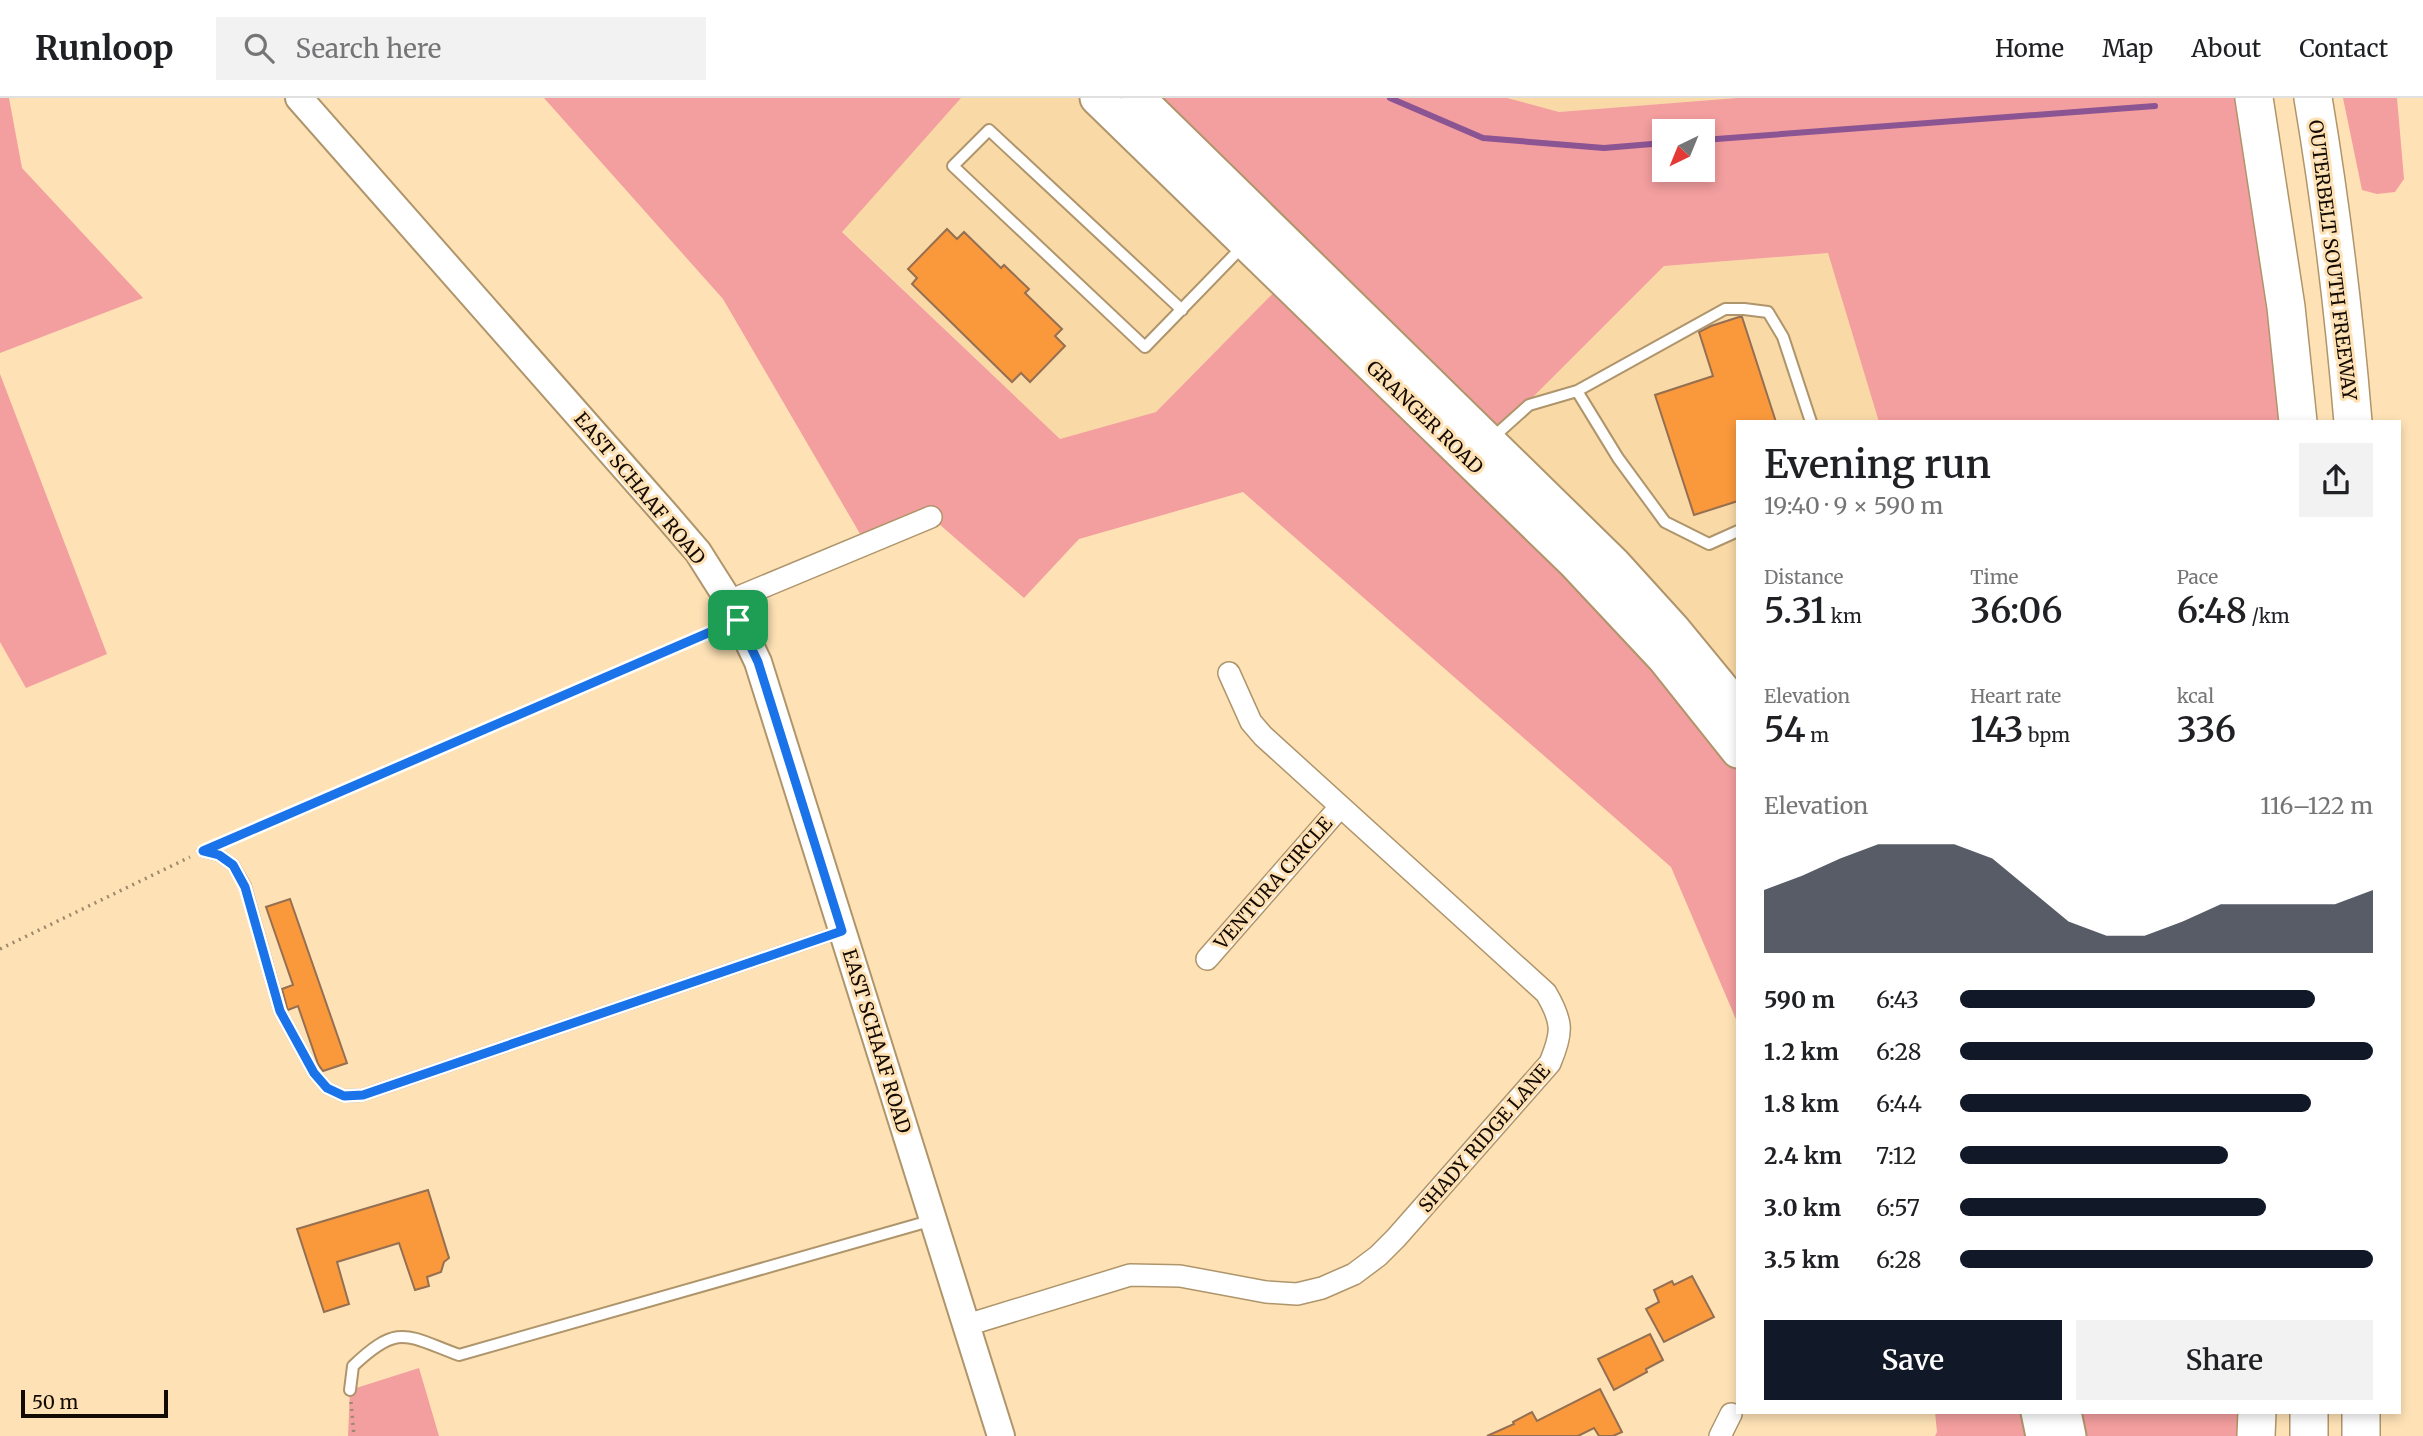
<!DOCTYPE html>
<html lang="en">
<head>
<meta charset="utf-8">
<style>
  :root { --surface:#fff; --page:#f2f2f2; --text:#202124; --muted:#757577; --line:#e0e0e0; --accent:#111827 }
  body { margin:0; font-family:Merriweather,serif; background:var(--page); color:var(--text); height:100vh; display:flex; flex-direction:column; font-size:26px; white-space:nowrap }
  * { box-sizing:border-box; margin:0 }
  p { font-size:23px; color:var(--muted) }
  .icon { flex:none; width:38px; height:38px; fill:none; stroke:currentColor; stroke-width:2; stroke-linecap:round; stroke-linejoin:round }
  .map { position:relative; flex:1; overflow:hidden }
  .sheet { position:absolute; left:1736px; top:322px; width:665px; height:994px; display:flex; flex-direction:column; background:var(--surface); border-radius:0px; box-shadow:0 4px 10px #0003 }
  .sheet>* { flex:none }
  .needle { width:46px; rotate:223deg }
  .buttons { position:absolute; left:1652px; top:21px; display:grid; gap:14px }
  .buttons a { display:grid; place-items:center; width:63px; height:63px; border-radius:0px; background:var(--surface); box-shadow:0 4px 10px #0003; font-size:35px }
  .scale { position:absolute; left:21px; bottom:18px; width:147px; box-sizing:border-box; padding-left:7px; border:4px solid #130a00; border-top:0; font-size:19px; line-height:24px; white-space:nowrap; color:#130a00; -webkit-text-stroke:5px #fee2b6; paint-order:stroke }
  .pin { position:absolute; display:grid; place-items:center; width:60px; height:60px; color:#fff; margin:-30px; border-radius:14px; box-shadow:0 4px 10px #0006 }
  .round { display:grid; place-items:center; flex:none; width:74px; height:74px; border-radius:0px; background:var(--page) }
  .headline { display:flex; align-items:center; justify-content:space-between; height:119px; padding:0 28px }
  h1 { font-size:38px; font-weight:600; line-height:52px }
  .figures { display:grid; grid-template-columns:repeat(3,1fr); gap:10px; height:119px; padding:7px 28px }
  .figures div { display:grid; align-content:center }
  .figures b { font-size:35px; font-weight:600 }
  .figures small { font-size:19px; font-weight:400 }
  .figures p { font-size:19px }
  .chart { height:196px; padding:14px 28px }
  .chart p { display:flex; justify-content:space-between }
  .chart svg { width:100%; height:126px; margin-top:7px; fill:var(--accent); opacity:.7 }
  .cta { display:flex; gap:14px; margin-top:auto; padding:14px 28px }
  .cta a { flex:1; height:80px; border-radius:0px; background:var(--accent); color:#fff; font-size:28px; font-weight:600; line-height:80px; text-align:center }
  .cta a+a { background:var(--page); color:var(--text) }
  ul { padding:0 28px; list-style:none; font-size:23px }
  li { display:grid; grid-template-columns:112px 84px 1fr; align-items:center; height:52px }
  li i { height:18px; border-radius:9px; background:var(--accent) }
  header { display:flex; align-items:center; gap:42px; box-sizing:border-box; height:98px; padding:0 35px; background:var(--surface); border-bottom:2px solid var(--line) }
  header strong { font-size:33px }
  nav { display:flex; gap:38px; margin-inline-start:auto; font-size:24px }
  .search { width:490px; height:63px; background:var(--page); display:flex; align-items:center; gap:18px; box-sizing:border-box; padding:0 24px; border-radius:0px; color:var(--muted); font-size:26px }
  .map>svg:first-child { display:block }
  .built { fill:#f9d9a6 }
  .green { fill:#f39e9f; fill-rule:evenodd }
  .lines { fill:none; stroke-linecap:round; stroke-linejoin:round }
  .stream { stroke:#8b5493; stroke-width:6 }
  .building { fill:#fa983c; stroke:#956f51; stroke-width:2 }
  .service-casing { stroke:#af956b; stroke-width:14 }
  .minor-casing { stroke:#af956b; stroke-width:24 }
  .tertiary-casing { stroke:#af956b; stroke-width:30 }
  .primary-casing { stroke:#af956b; stroke-width:37 }
  .motorway-casing { stroke:#af956b; stroke-width:40 }
  .path { stroke:#9d896b; stroke-width:3.5; stroke-dasharray:2 5; stroke-linecap:butt }
  .service { stroke:#fff; stroke-width:10 }
  .minor { stroke:#fff; stroke-width:21 }
  .tertiary { stroke:#fff; stroke-width:26 }
  .primary { stroke:#fff; stroke-width:33 }
  .motorway { stroke:#fff; stroke-width:37 }
  .route-casing { stroke:#fff; stroke-width:14 }
  .route { stroke:#1a73e8; stroke-width:9 }
  .labels { text-anchor:middle; stroke-width:6; stroke-linejoin:round; paint-order:stroke }
  .street-label { font-size:19px; fill:#130a00; stroke:#fee2b6 }
</style>
</head>
<body>
<header>
<strong>Runloop</strong>
<div class="search"><svg class="icon" aria-label="search" viewBox="0 0 24 24"><circle cx="10" cy="10" r="6"/><path d="M15 15l6 6"/></svg>Search here</div>
<nav><a>Home</a><a>Map</a><a>About</a><a>Contact</a></nav>
</header>
<div class="map">
<svg width="2423" height="1338" viewBox="0 0 2423 1338">
  <rect width="100%" height="100%" fill="#fee2b6"/>
  <path class="built" d="M961 0H1097L1285 183 1156 314 1060 341 842 133Z
    M1507 0H1737L1559 14Z
    M1828 155 1879 324H1738V580L1725 593 1488 344 1664 168Z"/>
  <path class="green" d="M0 0H9L22 70 143 200 0 255Z
    M544 0H961L842 134 1060 341 1156 314 1285 183 1738 653V926L1671 769 1243 394 1079 441 1024 500 931 419 866 446 723 201Z
    M1138 0H1507L1559 14 1737 0H2254L2298 324H1879L1828 155 1664 168 1488 344ZM1664 33H1703V72H1664Z
    M2343 0H2397L2404 81 2395 94 2377 96 2362 92Z
    M0 276 107 556 26 590 0 544Z
    M419 1270 439 1338H348L350 1292Z
    M1935 1314H2038L2043 1338H1935L1937 1334Z
    M2064 1314H2257L2256 1338H2069Z"/>
  <g class="lines">
    <path class="stream" d="M1390 0 1483 40 1604 50 1664 45
      M1703 42 2155 8"/>
  </g>
  <path class="building" d="M947 131 957 141 964 134 1001 170 1004 167 1029 191 1025 195 1062 231 1055 238 1065 248 1030 284 1021 275 1012 284 912 186 917 180 908 171Z
    M1739 219H1742L1776 324H1738V403L1694 417 1655 297 1713 278 1699 234 1711 228Z
    M290 801 347 965 323 973 318 966 298 908 288 912 287 910 282 891 293 887 266 809Z
    M428 1092 449 1160 444 1164 441 1174 427 1179 429 1188 415 1192 399 1145 337 1164 349 1206 324 1214 297 1131Z
    M1692 1178 1714 1219 1664 1244 1646 1211 1659 1204 1654 1192 1672 1183 1674 1187Z
    M1650 1236 1663 1262 1646 1271 1647 1274 1614 1292 1598 1261Z
    M1600 1291 1622 1334 1613 1338H1599L1594 1330 1578 1338H1487L1514 1326 1513 1324 1532 1314 1537 1323Z"/>
  <g class="lines">
    <g class="service-casing">
      <path id="service" d="M1182 212 989 32 953 68 1145 249 1244 147
        M1577 293 1618 360 1665 424 1709 446 1738 433
        M1490 342 1529 307 1577 293 1725 211H1744L1768 214 1783 239 1811 324
        M203 753 219 757 233 767 245 788 280 913 314 975 327 990 344 998 363 997 842 833
        M350 1292 353 1268C399 1224 407 1238 459 1257L933 1122"/>
    </g>
    <g class="minor-casing">
      <path id="minor" d="M729 503 931 419
        M1207 861 1340 709
        M967 1227 1130 1177 1180 1178 1266 1194 1297 1196 1322 1190 1354 1176 1378 1158 1396 1140 1550 965C1563 934 1563 924 1546 895L1263 638 1251 624 1229 575
        M1720 1338 1731 1316"/>
    </g>
    <g class="tertiary-casing">
      <path id="tertiary" d="M299 0 668 419 698 454 729 503 758 564 1001 1338"/>
    </g>
    <g class="primary-casing">
      <path id="primary" d="M1097 0 1575 465 1664 560 1738 653
        M1138 0 1614 466 1673 531 1738 610
        M2038 1314 2043 1338
        M2064 1314 2069 1338"/>
    </g>
    <g class="motorway-casing">
      <path id="motorway" d="M2254 0 2286 209 2298 324
        M2313 0C2331 107 2344 215 2353 324
        M2256 1338 2257 1314
        M2309 1338V1314
        M2361 1338V1314"/>
    </g>
    <path class="path" d="M226 743 717 531
      M0 851 190 759
      M351 1304 354 1338"/>
    <use href="#service" class="service"/>
    <use href="#minor" class="minor"/>
    <use href="#tertiary" class="tertiary"/>
    <use href="#primary" class="primary"/>
    <use href="#motorway" class="motorway"/>
  </g>
  <g class="lines">
    <g class="route-casing">
      <path id="route" d="M738 522 758 564 842 833 363 997 344 998 327 990 314 975 280 913 245 789 233 767 219 757 203 753Z"/>
    </g>
    <use href="#route" class="route"/>
  </g>
  <g class="labels">
    <g class="street-label">
      <text transform="translate(2333 162) rotate(83)" y="7">OUTERBELT SOUTH FREEWAY</text>
      <text transform="translate(1425 319) rotate(44)" y="7">GRANGER ROAD</text>
      <text transform="translate(640 390) rotate(50)" y="7">EAST SCHAAF ROAD</text>
      <text transform="translate(1273 785) rotate(-49)" y="7">VENTURA CIRCLE</text>
      <text transform="translate(877 943) rotate(73)" y="7">EAST SCHAAF ROAD</text>
      <text transform="translate(1484 1040) rotate(-49)" y="7">SHADY RIDGE LANE</text>
    </g>
  </g>
</svg>
<div class="buttons">
<a><svg class="needle" viewBox="-14 -14 28 28"><path d="M0-13l5 13h-10z" fill="#e53935"/><path d="M0 13l5-13h-10z" fill="#757577"/></svg></a>
</div>
<div class="scale">50 m</div>
<div class="pin" style="left:738px;top:522px;background:#1e9e55"><svg class="icon" aria-label="arrive" viewBox="0 0 24 24"><path d="M6 21V4h12l-3 4 3 4H6"/></svg></div>
<section class="sheet">
<div class="headline"><div><h1>Evening run</h1><p>19:40 · 9 × 590 m</p></div><a class="round"><svg class="icon" aria-label="share" viewBox="0 0 24 24"><path d="M12 15V3M7 8l5-5 5 5M5 13v7h14v-7"/></svg></a></div>
<div class="figures">
<div><p>Distance</p><b>5.31<small> km</small></b></div>
<div><p>Time</p><b>36:06</b></div>
<div><p>Pace</p><b>6:48<small> /km</small></b></div>
</div>
<div class="figures">
<div><p>Elevation</p><b>54<small> m</small></b></div>
<div><p>Heart rate</p><b>143<small> bpm</small></b></div>
<div><p>kcal</p><b>336</b></div>
</div>
<div class="chart"><p><span>Elevation</span>116–122 m</p>
<svg viewBox="0 0 160 44" preserveAspectRatio="none"><path d="M0 44V22L10 17L20 11L30 6L40 6L50 6L60 11L70 22L80 33L90 38L100 38L110 33L120 27L130 27L140 27L150 27L160 22V44z"/></svg>
</div>
<ul>
<li><b>590 m</b>6:43<i style="width:86%"></i></li>
<li><b>1.2 km</b>6:28<i style="width:100%"></i></li>
<li><b>1.8 km</b>6:44<i style="width:85%"></i></li>
<li><b>2.4 km</b>7:12<i style="width:65%"></i></li>
<li><b>3.0 km</b>6:57<i style="width:74%"></i></li>
<li><b>3.5 km</b>6:28<i style="width:100%"></i></li>
</ul>
<div class="cta"><a>Save</a><a>Share</a></div>
</section>
</div>
</body>
</html>
